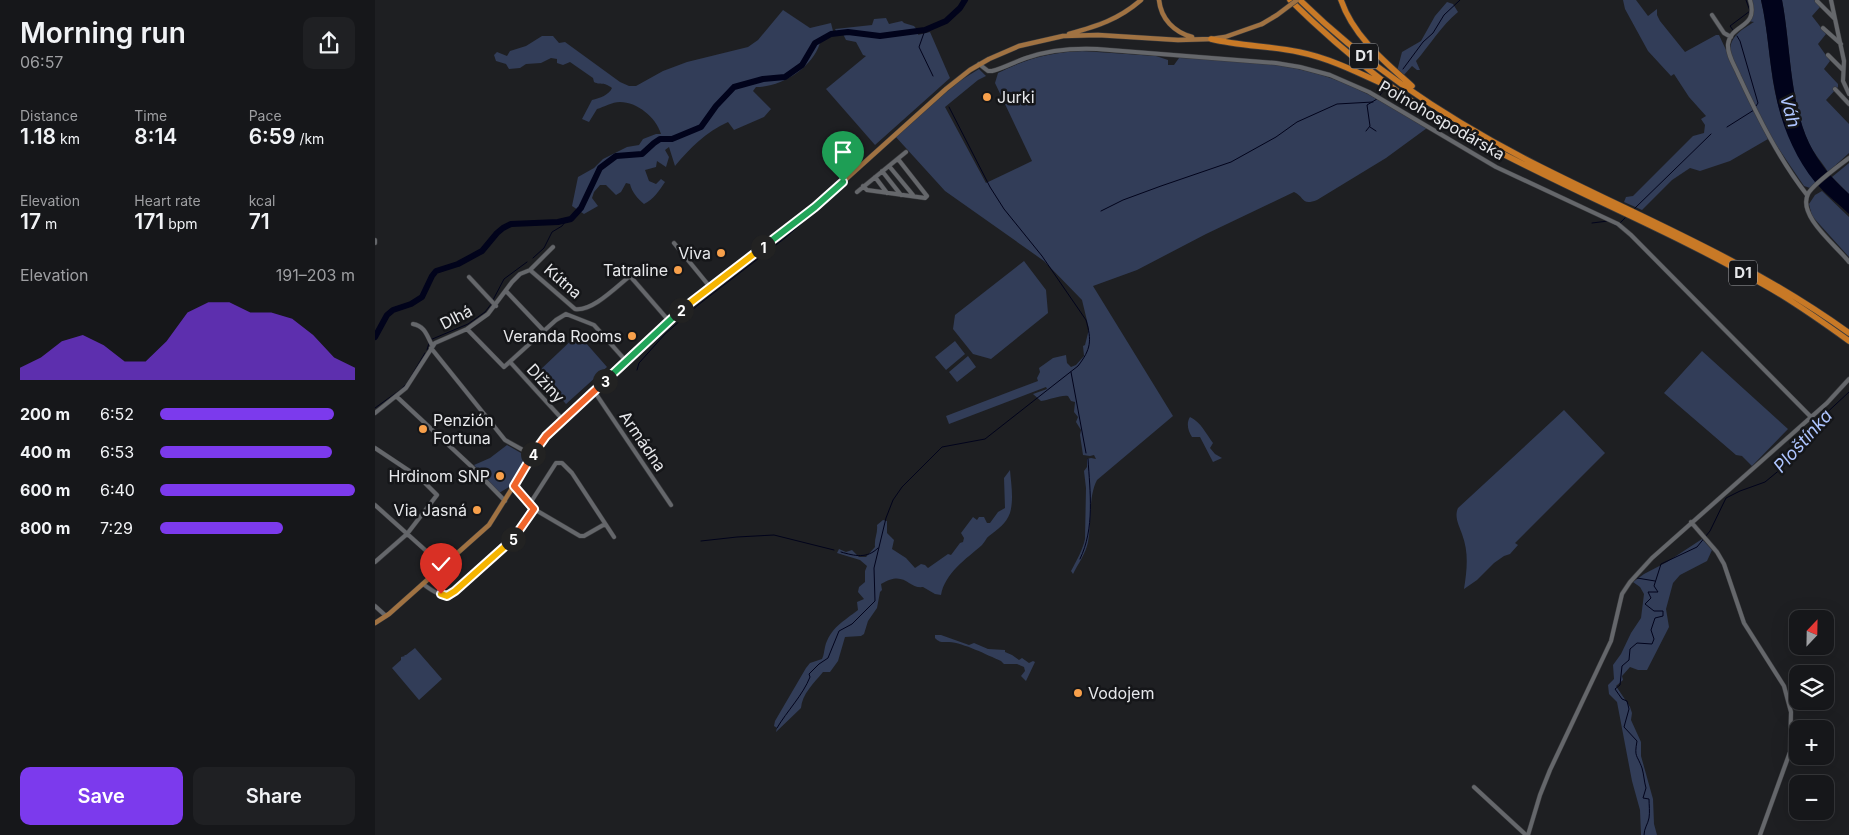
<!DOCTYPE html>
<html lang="en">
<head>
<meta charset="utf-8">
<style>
  :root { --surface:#16171a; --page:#1f2023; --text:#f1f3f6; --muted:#9e9fa2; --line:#353639; --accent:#7c3aed }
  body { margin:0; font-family:Inter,sans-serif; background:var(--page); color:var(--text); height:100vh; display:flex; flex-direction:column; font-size:19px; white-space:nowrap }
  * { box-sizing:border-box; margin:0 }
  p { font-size:16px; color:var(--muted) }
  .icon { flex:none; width:28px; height:28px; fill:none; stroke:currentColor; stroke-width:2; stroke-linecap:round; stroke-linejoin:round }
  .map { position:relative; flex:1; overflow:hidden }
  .drawer { display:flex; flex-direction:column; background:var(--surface); width:375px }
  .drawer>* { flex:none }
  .needle { width:32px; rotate:22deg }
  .controls { position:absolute; left:1414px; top:610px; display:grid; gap:10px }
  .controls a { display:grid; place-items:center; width:45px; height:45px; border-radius:10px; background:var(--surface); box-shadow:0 5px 20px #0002,0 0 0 1px var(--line); font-size:25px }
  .pin { position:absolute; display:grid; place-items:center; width:42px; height:42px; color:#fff; margin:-51px -21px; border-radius:50% 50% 50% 0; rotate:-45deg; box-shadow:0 0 5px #0007 }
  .pin .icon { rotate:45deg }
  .km { position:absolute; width:25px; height:25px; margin:-12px; border-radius:50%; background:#222; color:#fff; font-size:14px; line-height:25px; text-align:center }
  .round { display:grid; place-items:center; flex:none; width:52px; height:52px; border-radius:10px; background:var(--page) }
  .headline { display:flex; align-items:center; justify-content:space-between; height:85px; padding:0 20px }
  h1 { font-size:28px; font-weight:600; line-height:38px }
  .metrics { display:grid; grid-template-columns:repeat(3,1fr); gap:8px; height:85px; padding:5px 20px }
  .metrics div { display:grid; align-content:center }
  .metrics b { font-size:21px; font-weight:600 }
  .metrics small { font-size:14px; font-weight:400 }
  .metrics p { font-size:14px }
  .chart { height:140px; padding:10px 20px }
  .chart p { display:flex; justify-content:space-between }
  .chart svg { width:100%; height:90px; margin-top:5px; fill:var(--accent); opacity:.7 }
  .button { display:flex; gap:10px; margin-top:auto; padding:10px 20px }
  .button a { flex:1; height:58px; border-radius:10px; background:var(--accent); color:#fff; font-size:20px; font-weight:600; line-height:58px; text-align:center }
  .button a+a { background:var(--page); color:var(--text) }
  ul { padding:0 20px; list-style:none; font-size:16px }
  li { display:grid; grid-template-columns:80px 60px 1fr; align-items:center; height:38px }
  li i { height:12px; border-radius:6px; background:var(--accent) }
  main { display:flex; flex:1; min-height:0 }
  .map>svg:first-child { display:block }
  .green { fill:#323d58 }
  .water { fill:#01031b }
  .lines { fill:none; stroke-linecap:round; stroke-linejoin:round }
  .stream { stroke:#01031b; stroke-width:1 }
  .river { stroke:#01031b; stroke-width:6 }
  .minor-casing { stroke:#393a3d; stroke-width:5 }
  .major-casing { stroke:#393a3d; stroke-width:5.5 }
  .highway-casing { stroke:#393a3d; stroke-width:7 }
  .minor { stroke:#65676b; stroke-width:4 }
  .major { stroke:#a07242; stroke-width:4.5 }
  .highway { stroke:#c87926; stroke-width:5.5 }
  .major-bridge-casing { stroke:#393a3d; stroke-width:5.5; stroke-linecap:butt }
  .major-bridge { stroke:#a07242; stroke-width:4.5 }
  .split-1-casing { stroke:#fff; stroke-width:10 }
  .split-2-casing { stroke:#fff; stroke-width:10 }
  .split-3-casing { stroke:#fff; stroke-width:10 }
  .split-4-casing { stroke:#fff; stroke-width:10 }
  .split-5-casing { stroke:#fff; stroke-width:10 }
  .split-6-casing { stroke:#fff; stroke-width:10 }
  .split-1 { stroke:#22a559; stroke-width:6 }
  .split-2 { stroke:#f5b400; stroke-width:6 }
  .split-3 { stroke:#22a559; stroke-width:6 }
  .split-4 { stroke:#f0652b; stroke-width:6 }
  .split-5 { stroke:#f0652b; stroke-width:6 }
  .split-6 { stroke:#f5b400; stroke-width:6 }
  .poi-dot { fill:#f8a04b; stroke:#151619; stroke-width:2 }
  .labels { text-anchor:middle; stroke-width:5; stroke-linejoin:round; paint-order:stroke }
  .shield { fill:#151619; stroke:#a8a9ac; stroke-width:1 }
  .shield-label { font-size:15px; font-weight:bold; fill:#e7e8eb }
  .poi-label { font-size:16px; fill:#e7e8eb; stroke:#151619; text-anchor:end }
  .street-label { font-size:16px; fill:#e7e8eb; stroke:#151619 }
  .water-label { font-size:18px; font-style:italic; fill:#aec5ff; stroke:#151619 }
</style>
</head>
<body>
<main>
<section class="drawer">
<div class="headline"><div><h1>Morning run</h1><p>06:57</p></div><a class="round"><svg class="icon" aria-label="share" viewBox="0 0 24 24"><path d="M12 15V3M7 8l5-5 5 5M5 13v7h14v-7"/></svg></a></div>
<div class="metrics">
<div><p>Distance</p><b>1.18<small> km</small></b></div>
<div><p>Time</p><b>8:14</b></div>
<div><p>Pace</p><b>6:59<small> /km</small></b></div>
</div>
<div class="metrics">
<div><p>Elevation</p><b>17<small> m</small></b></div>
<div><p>Heart rate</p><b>171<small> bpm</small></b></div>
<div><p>kcal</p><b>71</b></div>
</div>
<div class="chart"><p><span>Elevation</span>191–203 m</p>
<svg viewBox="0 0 160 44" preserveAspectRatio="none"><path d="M0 44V38L10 33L20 25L30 22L40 27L50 35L60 35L70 25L80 11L90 6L100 6L110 11L120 11L130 14L140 22L150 33L160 38V44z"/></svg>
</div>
<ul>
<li><b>200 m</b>6:52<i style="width:89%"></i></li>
<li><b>400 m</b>6:53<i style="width:88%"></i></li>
<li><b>600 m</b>6:40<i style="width:100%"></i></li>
<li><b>800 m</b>7:29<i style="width:63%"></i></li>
</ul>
<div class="button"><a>Save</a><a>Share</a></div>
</section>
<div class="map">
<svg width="1474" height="835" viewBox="0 0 1474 835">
  <rect width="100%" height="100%" fill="#1e1f22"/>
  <path class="green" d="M1248 0H1261L1273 16 1282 9V15L1285 21 1310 52 1341 35H1344L1393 139 1355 161 1325 171 1315 168 1297 180 1267 210 1249 202 1251 197 1258 196 1318 136 1329 133 1330 125 1326 119 1331 116 1314 97 1299 74 1296 76 1273 51 1250 9Z
    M1374 0H1386C1393 30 1394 61 1400 92 1407 126 1421 154 1441 183L1435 188 1429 186 1395 136 1356 56C1352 38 1366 30 1379 22L1373 21 1376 13Z
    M1407 0H1440L1445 7 1437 16 1451 34 1443 44 1455 61 1449 69 1463 84V87L1451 100 1474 124V153L1453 172C1447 162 1439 154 1434 143 1414 99 1416 47 1407 0Z
    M1072 2 1078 4 1083 12C1066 26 1055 45 1041 61L1045 70H1042L1037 66 1028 76 1022 71 1027 52 1046 41 1060 16Z
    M408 10 435 28 456 23 458 31 441 41 445 43C437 68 407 87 381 87L378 91 396 109 389 117 359 130 353 122C331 132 315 148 300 166L294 147 290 150 294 157 291 167 282 161 281 167 270 170 274 181 281 184 286 179 290 182C284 191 279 199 269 204 262 198 257 192 255 184L251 183 246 192 241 195 231 185H225L219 192 217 198 223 206 209 214 197 206 203 177 219 168 228 159 252 147 264 145 268 139 281 134H286C281 117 262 102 245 102 237 102 229 107 222 109L214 122 207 119 217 100C225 98 234 95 237 88 228 81 227 86 219 82L218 78 195 62 188 65 182 63V59L176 58 166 63 151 64 145 68 134 69 131 64 121 61 119 55 122 52 132 56 135 51 151 46 167 36H178L184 43 190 42 245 82 254 86H261L288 71 312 62 373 47 383 40Z
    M511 18 514 24 527 21 529 23 539 26 544 32 543 35 555 32 575 78 500 145 451 89 491 56 488 55 481 42 471 40 467 32 461 31 460 29 497 25 499 19Z
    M707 51 781 56 793 60V65H799L804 58C848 59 900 61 943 74 983 85 1017 108 1052 128L1011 158 942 200C926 206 930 197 919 192L831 234 762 270 718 286 798 416 722 480C713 497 717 521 713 542 711 553 703 564 698 574L696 571C701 562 708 549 710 539L711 488 709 471 712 467V459L716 458 721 459 719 455 715 456 708 455 705 435 706 430 701 422 703 417 699 412 700 402 696 401 693 396C685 395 675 400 666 401L658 394 672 389 671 387 574 424 571 416 663 381 662 378 665 372 664 368 678 358 691 355 692 363 696 367 701 365 709 356 708 346 710 345 714 329 707 300 669 261 570 191 520 136 583 82 604 69 611 76 603 80 570 107 611 183 657 161 620 83 623 73C650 59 677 52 707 51Z
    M1474 163V194L1457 177Z
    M1447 191 1474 217V257L1437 216 1434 204 1440 195Z
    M649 261 671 290 673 313 616 359 598 354 578 329 580 315Z
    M203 334 232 367 191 404 163 372Z
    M580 341 590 354 571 370 560 357Z
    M1327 351 1413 429 1377 466 1367 456 1361 455 1289 393Z
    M593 356 601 367 582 382 574 372Z
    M1189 410 1230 453 1140 543 1143 545 1135 554 1129 556 1119 563 1102 580 1089 589C1092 569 1094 553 1087 534 1084 525 1079 517 1083 508Z
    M815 417C826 422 831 434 838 443L835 448 840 454 847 458 838 462 825 437H817C813 431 811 423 815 417Z
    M132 445 153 457 134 487 124 493 99 465 115 458Z
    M635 470C636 483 639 499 635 513 631 524 623 529 614 536 611 538 610 542 607 545 591 559 570 573 566 595L560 594 548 587C533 589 530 569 506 584L507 590 505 592 502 608 493 621 489 634 486 636 470 637 463 661 455 672H448C439 683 427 694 426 708L401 732 402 728 399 726 400 721 431 668 435 663 447 659C449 655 449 651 450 647 455 628 469 621 483 610L482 602 489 599 483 592 484 587 490 582V571L492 566 485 560 462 553 464 549 471 552 477 550 484 557H491L500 547C499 538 503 534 502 525L508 520 512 521V533L519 540 517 549 531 558 540 568 546 564 550 565 553 568 573 554 576 555 585 543 588 542 589 538 586 533 598 517 602 520 604 517H609L612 523H615L623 512 630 508 629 478Z
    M1327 539 1337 550 1332 561 1305 575 1298 583 1291 609 1294 627 1272 670H1263L1255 667 1247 676 1248 680 1241 686 1255 707 1257 713 1256 720 1266 742V756L1278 799 1279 824 1282 835H1266L1265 810 1257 781 1242 702 1234 694 1233 685 1239 679 1238 665 1246 654 1256 633 1266 618 1269 594 1265 587 1258 582 1269 574 1292 562Z
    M560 635H566L594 645 599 643 613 649 630 650V652L637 655 644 660 647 658 654 663 658 661 660 662 651 681 646 676 650 671 649 667 642 664H629L626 661C612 655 589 643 574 642 567 642 565 643 560 638Z
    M40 648 67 679 44 700 17 668 26 660V657L30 656 29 655H31Z"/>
  <path class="water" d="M1386 0H1407C1416 47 1414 99 1434 143 1443 162 1458 180 1474 194V214C1463 203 1450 194 1440 182 1419 156 1406 124 1400 91 1394 61 1393 30 1386 0Z"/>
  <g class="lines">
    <path class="stream" d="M550 30 544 47 558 76
      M1358 30 1355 26 1375 11 1371 0
      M1362 36 1365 41 1383 103 1381 106
      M1028 69 1048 42 1058 33 1069 15 1085 0
      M1005 95 1008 91
      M995 127 1001 131
      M1352 127 1379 110
      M991 131 995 126 992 105 1002 99
      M1258 210 1336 134
      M726 211 748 200 786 186 856 162 901 137 922 122 962 104 998 102
      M1217 223 1233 221 1242 226
      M1245 223 1252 216
      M158 258 169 248 177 232 187 226 191 221
      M118 300 129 279 152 262
      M55 340 93 324 110 312 117 303
      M52 350 54 343
      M262 370 264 363 290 334 323 305 410 238 427 223
      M696 372 711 453
      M0 408 25 390 32 383 50 353
      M326 541 362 537 399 535 459 550
      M466 552C480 556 492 559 503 548
      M705 559C720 528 715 492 713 459
      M1262 578 1280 581
      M402 728C412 711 428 695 435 677L434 674 444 664 453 658 464 631 477 624 500 601 499 568 511 518 518 500 527 487 567 447 610 439 703 366C716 349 717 341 711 320L667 256 629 209 615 187 574 107
      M1269 835C1269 828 1273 824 1274 818 1275 812 1274 805 1274 799L1268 798 1271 788C1269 781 1269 775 1267 768 1262 754 1259 758 1262 741L1249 727 1254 709 1252 701 1247 699 1240 689 1245 685 1247 666 1254 660 1255 649 1262 643 1277 644 1279 639 1276 630 1280 618 1288 616V611H1279L1270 604 1276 598 1273 592H1283L1279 586 1286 564 1322 547 1335 531 1351 498 1365 491 1390 482 1407 468 1431 433 1445 419 1474 392"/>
    <path class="river" d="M0 337 12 315 18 310 36 304 47 297 57 276 61 271 83 264 107 251 122 233 128 228 136 224 183 222 196 219 206 208 225 168 241 156 267 154 279 143 285 139H297L326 127 341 106 359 87 388 79 410 77 427 65 440 43 456 34 473 32 505 36 550 30 571 21 585 8 590 0"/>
    <g class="minor-casing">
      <path id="minor" d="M1375 0C1384 29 1356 23 1353 44 1352 55 1360 66 1364 76 1383 117 1404 159 1432 195
        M1456 0 1469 61 1468 81 1474 94
        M1442 1 1460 19
        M1337 15 1349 33 1356 37
        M1448 28 1466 44
        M1453 55 1468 70
        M604 64 613 71H617C629 68 639 62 651 58 674 50 698 48 722 49L901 63 925 67 955 75 994 92 1121 167 1243 224 1256 235 1436 417
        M1460 89 1474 104
        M1474 158C1465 165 1437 185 1433 194 1422 216 1462 246 1474 262
        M514 166 538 195
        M507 171 526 195
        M500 177 512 193
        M488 186 492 190 550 198 552 196 523 159
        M482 192 531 152
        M0 240V243
        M299 243 335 287
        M155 270 200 309C217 312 241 287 255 276L294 321
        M94 277 121 306
        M131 291 169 331
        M38 324C50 326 52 336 57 345
        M92 329 129 367 181 320 191 314 219 325 251 361
        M56 348 130 440 157 455
        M136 363 188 420
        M219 391 296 505
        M21 396 96 466 130 501
        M0 413 31 388 60 343 92 329 113 314 137 282 145 274 155 270 178 247
        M0 448 45 478 62 495 32 534 0 562
        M139 486 159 509 205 536H209L230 524
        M0 505 68 566
        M154 505 181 463H187L197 473 239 537
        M1316 522 1342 552 1349 564 1369 623 1409 686 1416 712 1415 752 1385 835
        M48 584C56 590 67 598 76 594L139 539 159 509
        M0 606 11 616
        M1099 787 1151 835
        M1153 835 1165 795 1175 770 1236 641 1247 594 1255 582 1277 558 1452 403 1474 379"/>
    </g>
    <g class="major-casing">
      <path id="major" d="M784 0C786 19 799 32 817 37
        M694 34C722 26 743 20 766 0
        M0 623 14 614 114 525 165 444 171 436 294 321 314 303 440 207 571 89 595 70 614 59 644 46 688 36 723 35 803 40 836 39 850 37 887 24"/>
    </g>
    <g class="highway-casing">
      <path id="highway" d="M915 0C968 52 1027 100 1092 135 1188 188 1291 228 1386 283 1417 300 1445 320 1474 341
        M925 0C993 67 1079 123 1164 166 1271 220 1376 262 1474 333
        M966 0C978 36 1010 62 1037 86
        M836 39C865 46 895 46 924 52 954 58 982 72 1010 85"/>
    </g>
    <use href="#minor" class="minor"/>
    <use href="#major" class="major"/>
    <use href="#highway" class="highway"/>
    <g class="major-bridge-casing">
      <path id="major-bridge" d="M887 24 902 15 922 0"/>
    </g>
    <use href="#major-bridge" class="major-bridge"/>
  </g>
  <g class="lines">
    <g class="split-1-casing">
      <path id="split-1" d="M388 247 440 207 468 182"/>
    </g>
    <g class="split-2-casing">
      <path id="split-2" d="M306 310 388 247"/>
    </g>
    <g class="split-3-casing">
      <path id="split-3" d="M230 381 306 310"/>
    </g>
    <g class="split-4-casing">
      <path id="split-4" d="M158 454 171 436 230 381"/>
    </g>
    <g class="split-5-casing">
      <path id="split-5" d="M138 539 159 509 139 486 158 454"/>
    </g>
    <g class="split-6-casing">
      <path id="split-6" d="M66 594 72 596 80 591 138 539"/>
    </g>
    <use href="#split-1" class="split-1"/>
    <use href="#split-2" class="split-2"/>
    <use href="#split-3" class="split-3"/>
    <use href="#split-4" class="split-4"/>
    <use href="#split-5" class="split-5"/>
    <use href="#split-6" class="split-6"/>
  </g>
  <g class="poi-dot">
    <circle cx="612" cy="97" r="5"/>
    <circle cx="346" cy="253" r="5"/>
    <circle cx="303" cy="270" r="5"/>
    <circle cx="257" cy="336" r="5"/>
    <circle cx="48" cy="429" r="5"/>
    <circle cx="125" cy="476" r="5"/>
    <circle cx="102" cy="510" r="5"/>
    <circle cx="703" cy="693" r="5"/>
  </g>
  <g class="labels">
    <g class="shield">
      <rect x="975" y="43.5" width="28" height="25" rx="4"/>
      <rect x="1354" y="260.5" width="28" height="25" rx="4"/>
    </g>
    <g class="shield-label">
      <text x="989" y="61">D1</text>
      <text x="1368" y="278">D1</text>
    </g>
    <g class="poi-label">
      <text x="622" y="103" text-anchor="start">Jurki</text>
      <text x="336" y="259">Viva</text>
      <text x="293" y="276">Tatraline</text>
      <text x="247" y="342">Veranda Rooms</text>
      <text x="58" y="426" text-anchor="start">Penzión<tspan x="58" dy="18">Fortuna</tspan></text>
      <text x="115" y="482">Hrdinom SNP</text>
      <text x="92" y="516">Via Jasná</text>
      <text x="713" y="699" text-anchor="start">Vodojem</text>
    </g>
    <g class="street-label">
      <text transform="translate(1067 120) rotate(30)" y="6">Poľnohospodárska</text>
      <text transform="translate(188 281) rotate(41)" y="6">Kútna</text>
      <text transform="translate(81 317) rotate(-27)" y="6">Dlhá</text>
      <text transform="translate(171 383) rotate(47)" y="6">Dlžiny</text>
      <text transform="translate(268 441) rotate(56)" y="6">Armádna</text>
    </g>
    <g class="water-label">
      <text transform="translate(1415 111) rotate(74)" y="6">Váh</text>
      <text transform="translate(1428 441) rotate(-48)" y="6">Ploštínka</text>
    </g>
  </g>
</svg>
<div class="controls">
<a><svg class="needle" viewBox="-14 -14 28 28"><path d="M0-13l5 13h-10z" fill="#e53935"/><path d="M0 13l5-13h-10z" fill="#9e9fa2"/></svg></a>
<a><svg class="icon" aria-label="layers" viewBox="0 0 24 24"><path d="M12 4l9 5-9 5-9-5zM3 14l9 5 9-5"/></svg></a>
<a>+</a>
<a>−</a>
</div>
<div class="pin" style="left:468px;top:182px;background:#1e9e55"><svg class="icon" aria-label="arrive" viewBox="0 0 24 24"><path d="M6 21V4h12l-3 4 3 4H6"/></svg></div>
<div class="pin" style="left:66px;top:594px;background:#d93025"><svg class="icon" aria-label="check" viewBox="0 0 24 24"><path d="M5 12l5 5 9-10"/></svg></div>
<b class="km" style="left:388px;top:247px">1</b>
<b class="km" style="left:306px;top:310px">2</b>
<b class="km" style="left:230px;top:381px">3</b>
<b class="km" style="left:158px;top:454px">4</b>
<b class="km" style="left:138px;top:539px">5</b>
</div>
</main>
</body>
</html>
